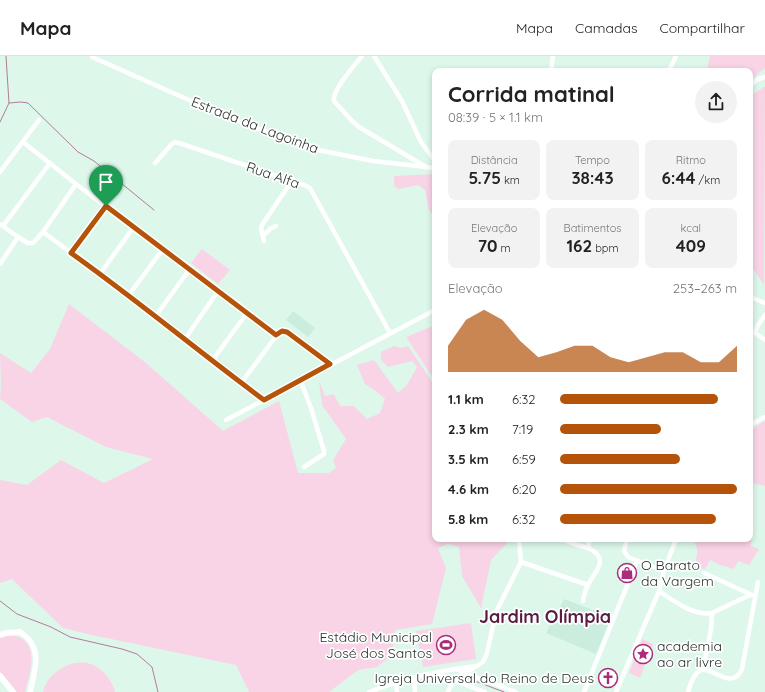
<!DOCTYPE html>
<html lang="pt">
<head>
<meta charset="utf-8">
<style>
  :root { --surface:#fff; --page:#f2f2f2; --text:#222; --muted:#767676; --line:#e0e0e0; --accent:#b45309 }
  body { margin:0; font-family:Quicksand,sans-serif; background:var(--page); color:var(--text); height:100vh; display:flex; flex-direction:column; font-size:15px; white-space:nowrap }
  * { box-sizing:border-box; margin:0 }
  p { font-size:13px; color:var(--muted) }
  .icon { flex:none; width:22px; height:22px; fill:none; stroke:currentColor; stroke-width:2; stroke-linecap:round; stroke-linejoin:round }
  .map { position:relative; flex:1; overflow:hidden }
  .sheet { position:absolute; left:432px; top:12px; width:321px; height:474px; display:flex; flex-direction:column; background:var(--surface); border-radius:8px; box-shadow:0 2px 6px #0003 }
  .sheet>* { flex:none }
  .pin { position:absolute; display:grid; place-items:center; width:34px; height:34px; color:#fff; margin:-41px -17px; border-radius:50% 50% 50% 0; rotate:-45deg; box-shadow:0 0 4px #0007 }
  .pin .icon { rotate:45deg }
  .round { display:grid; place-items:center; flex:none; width:42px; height:42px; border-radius:21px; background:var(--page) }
  .overview { display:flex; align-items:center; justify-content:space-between; height:68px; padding:0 16px }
  h1 { font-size:22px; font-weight:700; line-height:30px }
  .figures { display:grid; grid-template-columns:repeat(3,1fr); gap:6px; height:68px; padding:4px 16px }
  .figures div { display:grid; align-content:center; border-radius:8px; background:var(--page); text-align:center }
  .figures b { font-size:17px; font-weight:700 }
  .figures small { font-size:11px; font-weight:400 }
  .figures p { font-size:11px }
  .chart { height:112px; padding:8px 16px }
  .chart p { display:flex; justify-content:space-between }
  .chart svg { width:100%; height:72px; margin-top:4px; fill:var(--accent); opacity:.7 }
  ul { padding:0 16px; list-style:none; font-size:13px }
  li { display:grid; grid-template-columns:64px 48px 1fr; align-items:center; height:30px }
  li i { height:10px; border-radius:5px; background:var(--accent) }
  header { display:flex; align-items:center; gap:24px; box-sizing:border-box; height:56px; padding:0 20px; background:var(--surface); border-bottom:1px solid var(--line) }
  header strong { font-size:19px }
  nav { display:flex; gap:22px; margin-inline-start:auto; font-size:14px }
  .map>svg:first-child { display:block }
  .built { fill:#cbedde }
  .green { fill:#f8d4e6 }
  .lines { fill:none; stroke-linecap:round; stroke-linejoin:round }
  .stream { stroke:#b67a9a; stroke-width:1 }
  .minor { stroke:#fff; stroke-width:4.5 }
  .major { stroke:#fff; stroke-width:5.5 }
  .highway { stroke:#fff; stroke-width:6 }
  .route-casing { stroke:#fff; stroke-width:8 }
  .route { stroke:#b45309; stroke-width:5 }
  .labels { text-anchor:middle; stroke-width:3.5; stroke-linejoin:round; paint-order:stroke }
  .street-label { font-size:14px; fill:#29332e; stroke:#fff }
  .poi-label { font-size:14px; fill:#29332e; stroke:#fff; text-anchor:start }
  .district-label { font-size:18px; font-weight:bold; fill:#591c40; stroke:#fff }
</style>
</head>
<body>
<header>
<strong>Mapa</strong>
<nav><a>Mapa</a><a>Camadas</a><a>Compartilhar</a></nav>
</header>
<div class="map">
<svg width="765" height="636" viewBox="0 0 765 636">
  <rect width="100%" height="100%" fill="#ddf7eb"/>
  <path class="built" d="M293 255 315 272 308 281 286 264Z
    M564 543 611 561 596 598 546 577Z"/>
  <path class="green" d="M710 0H765V12L750 24V15H707Z
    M764 31H765L764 229 750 208V40Z
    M435 118V163L429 154 425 134 418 129 398 133 394 130V120Z
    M202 193 230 214 218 228 191 207Z
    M69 248 146 307 223 375 279 345 298 417H329L336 412 333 404 346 383 322 349 319 325 325 340 334 338 340 350H354L367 363 380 357 385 343 376 335 365 328 357 309 374 304 398 337 407 329 417 311 412 305 388 311 381 304V296L394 290 401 292 408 290 435 330V483H508V486L491 504 481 552 462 520 459 491 448 488 438 492 446 512 432 568 395 574 392 599 377 611 358 614 329 636H249L236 609 92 579 63 572 12 523 0 527V424L27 429 61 404 104 427 153 403 106 391 47 361 32 366 0 343 1 329 0 297 31 317 50 293Z
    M435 269V325L406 281Z
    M764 365 765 367V430L750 426V375Z
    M750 474 752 475 751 490 759 493 749 509 738 505 734 513 720 509 710 504 705 513C689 510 699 503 697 492 696 489 694 486 693 483H750Z
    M471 567 476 603 423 611 416 575Z
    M11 579C42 584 30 615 25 636H17L0 618V581Z
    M642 583 653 588 640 622 629 617Z
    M74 607C78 607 84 606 87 607 101 610 112 623 115 636H43C47 620 60 611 74 607Z"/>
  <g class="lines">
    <path class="stream" d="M9 47 21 46 28 47 78 96 94 105 154 154
      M0 66 9 47 6 0
      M0 545 17 558 51 571 70 581 122 593 137 598 152 611 158 636
      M467 622 504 636"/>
    <path class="minor" d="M362 0C354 10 332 34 334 45L352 65 359 71 426 111 435 112
      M374 0 402 45 421 86 435 105
      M92 1 225 60 308 92 373 105 426 111
      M551 15 553 0
      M669 15 676 0
      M750 29 758 23 765 21
      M23 86 76 128 277 279
      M155 107 171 89 175 86 179 87 304 129 310 132 390 277
      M0 116 39 64
      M0 168 18 181 28 187H33L43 176 76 128
      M3 170 50 107
      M43 176 100 218 212 305 264 344
      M264 179 270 173 276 170
      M264 185 261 173 262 169 289 129 297 127
      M71 197 105 150
      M0 208 18 181
      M100 218 133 172
      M128 240 163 193
      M750 241 765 247
      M765 259 758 269 755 277 765 284
      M155 261 189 214
      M185 283 218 235
      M212 305 247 257
      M301 326 311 352 324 395V398L304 411
      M241 327 277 279 282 275 287 276 330 308
      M226 364 435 254
      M750 369 765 361
      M563 483C572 489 581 489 590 493 611 504 593 517 588 529 585 534 584 540 583 545
      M627 483 624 495 628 501 664 515
      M588 492 589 483
      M521 506 588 529
      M704 517 752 539
      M659 535C674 545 693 560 712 557L750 539
      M456 613 465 617 516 636
      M703 614 711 573 712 557
      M437 616 447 622 485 636
      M414 621 415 636
      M395 626 397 636
      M369 636C405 622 437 615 476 610
      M448 636C452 622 471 614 483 606L487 597 496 556 521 506 519 483
      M584 636 637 505
      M616 636 659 535 664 515 676 483
      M688 636C690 629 693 618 701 614 712 610 732 636 742 613L758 526"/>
    <path class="major" d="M20 576C44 591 35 613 30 636"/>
    <path class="highway" d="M0 579 6 577 20 576
      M0 620 13 636"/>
  </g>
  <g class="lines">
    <g class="route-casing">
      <path id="route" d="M106 150 276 279 282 275 287 276 330 308 264 344C199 296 137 244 71 197Z"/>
    </g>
    <use href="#route" class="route"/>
  </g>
  <defs>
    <g id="shop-ring" transform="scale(1)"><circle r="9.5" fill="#fff" stroke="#ab2c7b" stroke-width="1.5"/><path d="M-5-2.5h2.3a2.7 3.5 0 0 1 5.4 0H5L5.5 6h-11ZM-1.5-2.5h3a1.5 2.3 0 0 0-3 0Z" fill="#ab2c7b"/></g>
    <g id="stadium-ring" transform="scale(1)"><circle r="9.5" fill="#fff" stroke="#ab2c7b" stroke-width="1.5"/><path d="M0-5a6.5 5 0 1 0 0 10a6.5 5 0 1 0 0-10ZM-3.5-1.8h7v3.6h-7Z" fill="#ab2c7b"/></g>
    <g id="sight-ring" transform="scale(1)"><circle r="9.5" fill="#fff" stroke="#ab2c7b" stroke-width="1.5"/><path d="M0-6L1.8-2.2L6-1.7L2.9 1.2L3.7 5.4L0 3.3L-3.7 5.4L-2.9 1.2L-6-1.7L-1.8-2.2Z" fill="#ab2c7b"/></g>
    <g id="church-ring" transform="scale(1)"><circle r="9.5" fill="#fff" stroke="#ab2c7b" stroke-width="1.5"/><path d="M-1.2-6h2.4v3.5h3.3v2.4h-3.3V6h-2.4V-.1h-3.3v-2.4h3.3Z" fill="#ab2c7b"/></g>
  </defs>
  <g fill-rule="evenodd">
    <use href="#shop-ring" x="627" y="517"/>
    <use href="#stadium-ring" x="446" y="589"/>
    <use href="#sight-ring" x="643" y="598"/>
    <use href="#church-ring" x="608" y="622"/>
  </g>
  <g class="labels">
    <g class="street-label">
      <text transform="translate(255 69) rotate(21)" y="5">Estrada da Lagoinha</text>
      <text transform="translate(273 119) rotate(19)" y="5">Rua Alfa</text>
    </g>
    <g class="poi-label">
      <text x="641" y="514">O Barato<tspan x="641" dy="16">da Vargem</tspan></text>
      <text x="432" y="586" text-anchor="end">Estádio Municipal<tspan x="432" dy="16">José dos Santos</tspan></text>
      <text x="657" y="595">academia<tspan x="657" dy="16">ao ar livre</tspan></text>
      <text x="594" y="627" text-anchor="end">Igreja Universal do Reino de Deus</text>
    </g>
    <g class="district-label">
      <text x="545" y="567">Jardim Olímpia</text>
    </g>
  </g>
</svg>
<div class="pin" style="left:106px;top:150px;background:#1e9e55"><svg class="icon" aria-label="arrive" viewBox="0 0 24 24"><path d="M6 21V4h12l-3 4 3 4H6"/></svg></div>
<section class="sheet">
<div class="overview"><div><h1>Corrida matinal</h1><p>08:39 · 5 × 1.1 km</p></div><a class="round"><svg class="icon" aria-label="share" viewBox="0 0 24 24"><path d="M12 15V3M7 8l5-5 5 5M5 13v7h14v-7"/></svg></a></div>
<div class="figures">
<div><p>Distância</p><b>5.75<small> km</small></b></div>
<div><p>Tempo</p><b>38:43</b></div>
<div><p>Ritmo</p><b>6:44<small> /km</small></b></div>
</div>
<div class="figures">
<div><p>Elevação</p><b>70<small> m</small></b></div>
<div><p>Batimentos</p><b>162<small> bpm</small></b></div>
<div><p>kcal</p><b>409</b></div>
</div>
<div class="chart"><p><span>Elevação</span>253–263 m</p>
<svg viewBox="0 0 160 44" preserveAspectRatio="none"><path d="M0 44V28L10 12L20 6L30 12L40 25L50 35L60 32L70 28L80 28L90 35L100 38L110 35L120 32L130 32L140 38L150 38L160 28V44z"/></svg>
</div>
<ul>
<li><b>1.1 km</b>6:32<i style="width:89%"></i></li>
<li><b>2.3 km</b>7:19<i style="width:57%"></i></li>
<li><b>3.5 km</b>6:59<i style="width:68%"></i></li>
<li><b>4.6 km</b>6:20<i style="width:100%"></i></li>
<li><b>5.8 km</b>6:32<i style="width:88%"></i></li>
</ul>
</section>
</div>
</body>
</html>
